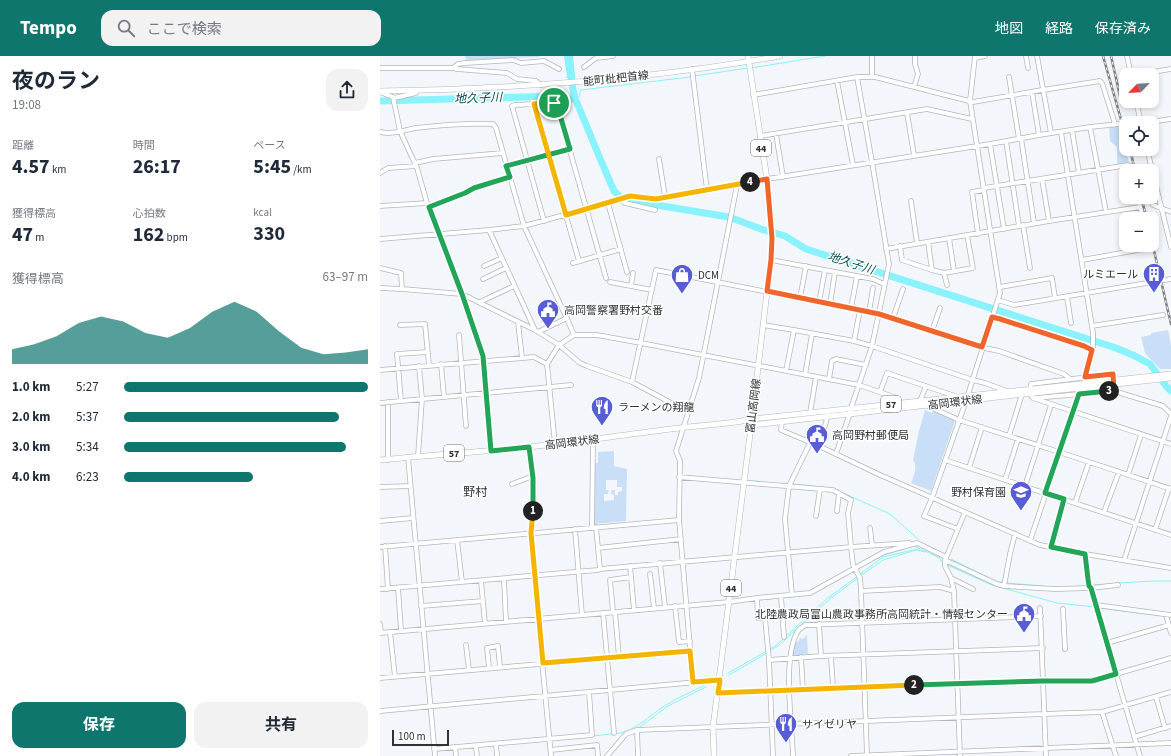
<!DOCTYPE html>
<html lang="ja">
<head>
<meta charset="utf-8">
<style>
  :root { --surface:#fff; --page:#f2f2f3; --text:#1f2937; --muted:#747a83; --accent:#0f766e }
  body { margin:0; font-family:"Source Sans 3","Noto Sans JP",sans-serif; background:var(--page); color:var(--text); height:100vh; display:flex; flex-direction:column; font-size:15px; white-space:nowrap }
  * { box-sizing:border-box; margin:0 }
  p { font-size:13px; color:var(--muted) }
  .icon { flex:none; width:22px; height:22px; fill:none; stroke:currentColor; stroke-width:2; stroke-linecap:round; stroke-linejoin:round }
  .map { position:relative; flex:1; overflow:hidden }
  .side { display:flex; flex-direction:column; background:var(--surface); width:380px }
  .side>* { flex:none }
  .needle { width:26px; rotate:245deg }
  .buttons { position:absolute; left:739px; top:12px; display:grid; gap:8px }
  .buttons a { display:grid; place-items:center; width:40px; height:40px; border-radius:8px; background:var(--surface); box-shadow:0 2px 6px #0003; font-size:20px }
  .scale { position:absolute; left:12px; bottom:10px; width:57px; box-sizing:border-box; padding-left:4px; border:2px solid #2f3133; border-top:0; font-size:11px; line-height:14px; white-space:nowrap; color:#2f3133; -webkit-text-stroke:3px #fff; paint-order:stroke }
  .pin { position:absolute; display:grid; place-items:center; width:34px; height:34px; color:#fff; margin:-17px; border:2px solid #fff; border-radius:50%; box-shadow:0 1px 4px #0007 }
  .km { position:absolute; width:20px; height:20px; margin:-10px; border-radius:50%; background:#222; color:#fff; font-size:11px; line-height:20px; text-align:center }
  .round { display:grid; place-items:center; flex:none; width:42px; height:42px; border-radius:12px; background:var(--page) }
  .summary { display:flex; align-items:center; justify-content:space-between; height:68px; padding:0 12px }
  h1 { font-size:22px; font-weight:700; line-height:30px }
  .figures { display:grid; grid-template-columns:repeat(3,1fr); gap:6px; height:68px; padding:4px 12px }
  .figures div { display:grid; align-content:center }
  .figures b { font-size:20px; font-weight:700 }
  .figures small { font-size:11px; font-weight:400 }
  .figures p { font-size:11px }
  .chart { height:112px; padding:8px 12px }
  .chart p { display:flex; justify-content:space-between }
  .chart svg { width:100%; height:72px; margin-top:4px; fill:var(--accent); opacity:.7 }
  .action { display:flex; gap:8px; margin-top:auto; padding:8px 12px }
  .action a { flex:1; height:46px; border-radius:12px; background:var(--accent); color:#fff; font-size:16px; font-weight:700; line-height:46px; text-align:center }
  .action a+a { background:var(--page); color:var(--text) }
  ul { padding:0 12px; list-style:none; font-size:13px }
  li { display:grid; grid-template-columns:64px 48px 1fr; align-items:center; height:30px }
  li i { height:10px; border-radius:5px; background:var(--accent) }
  header { display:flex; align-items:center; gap:24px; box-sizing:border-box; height:56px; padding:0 20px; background:var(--accent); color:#fff }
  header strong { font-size:19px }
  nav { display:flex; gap:22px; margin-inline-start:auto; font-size:14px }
  .search { width:280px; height:36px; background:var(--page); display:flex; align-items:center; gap:10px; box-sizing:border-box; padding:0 14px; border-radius:12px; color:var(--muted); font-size:15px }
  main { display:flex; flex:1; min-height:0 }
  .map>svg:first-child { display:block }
  .green { fill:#c8dff7; fill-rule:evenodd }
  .water { fill:#89f2fa }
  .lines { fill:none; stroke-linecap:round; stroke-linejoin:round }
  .stream { stroke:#89f2fa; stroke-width:1 }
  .river { stroke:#89f2fa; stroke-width:7 }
  .minor-casing { stroke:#b3b7bb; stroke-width:5.5 }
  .major-casing { stroke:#b3b7bb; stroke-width:6 }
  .minor { stroke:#fff; stroke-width:4 }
  .major { stroke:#fff; stroke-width:5 }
  .rail-casing { stroke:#7e8184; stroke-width:2.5 }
  .rail { stroke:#fff; stroke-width:1; stroke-dasharray:3; stroke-linecap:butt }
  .major-bridge-casing { stroke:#b3b7bb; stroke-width:6; stroke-linecap:butt }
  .major-bridge { stroke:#fff; stroke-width:5 }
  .split-1-casing { stroke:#fff; stroke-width:8 }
  .split-2-casing { stroke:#fff; stroke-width:8 }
  .split-3-casing { stroke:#fff; stroke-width:8 }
  .split-4-casing { stroke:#fff; stroke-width:8 }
  .split-5-casing { stroke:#fff; stroke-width:8 }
  .split-1 { stroke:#22a559; stroke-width:5 }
  .split-2 { stroke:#f5b400; stroke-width:5 }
  .split-3 { stroke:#22a559; stroke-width:5 }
  .split-4 { stroke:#f0652b; stroke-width:5 }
  .split-5 { stroke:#f5b400; stroke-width:5 }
  .labels { text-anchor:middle; stroke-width:3; stroke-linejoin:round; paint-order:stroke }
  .shield { fill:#fff; stroke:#6d6f70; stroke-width:1 }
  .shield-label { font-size:10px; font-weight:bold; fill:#2f3133 }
  .street-label { font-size:11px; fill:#2f3133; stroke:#fff }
  .poi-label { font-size:11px; fill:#2f3133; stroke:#fff; text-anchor:start }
  .water-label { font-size:12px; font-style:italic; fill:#084b50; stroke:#fff }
  .neighbourhood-label { font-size:12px; fill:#2f3133; stroke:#fff }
</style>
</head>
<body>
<header>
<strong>Tempo</strong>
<div class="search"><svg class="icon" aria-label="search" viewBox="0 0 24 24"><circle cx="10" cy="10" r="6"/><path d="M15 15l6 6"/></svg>ここで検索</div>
<nav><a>地図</a><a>経路</a><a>保存済み</a></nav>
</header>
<main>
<section class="side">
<div class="summary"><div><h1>夜のラン</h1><p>19:08</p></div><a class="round"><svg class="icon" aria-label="share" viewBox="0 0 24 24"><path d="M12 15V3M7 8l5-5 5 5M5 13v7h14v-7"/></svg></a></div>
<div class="figures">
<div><p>距離</p><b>4.57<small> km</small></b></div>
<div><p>時間</p><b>26:17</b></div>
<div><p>ペース</p><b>5:45<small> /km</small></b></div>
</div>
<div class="figures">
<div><p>獲得標高</p><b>47<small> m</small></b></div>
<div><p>心拍数</p><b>162<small> bpm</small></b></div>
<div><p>kcal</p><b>330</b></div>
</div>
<div class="chart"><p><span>獲得標高</span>63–97 m</p>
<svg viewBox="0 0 160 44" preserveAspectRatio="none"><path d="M0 44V35L10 32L20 27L30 19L40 15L50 18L60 25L70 28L80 22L90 12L100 6L110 12L120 24L130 34L140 38L150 37L160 35V44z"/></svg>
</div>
<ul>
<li><b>1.0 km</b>5:27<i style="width:100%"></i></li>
<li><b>2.0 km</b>5:37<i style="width:88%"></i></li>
<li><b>3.0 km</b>5:34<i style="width:91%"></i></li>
<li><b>4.0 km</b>6:23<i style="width:53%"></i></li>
</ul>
<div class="action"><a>保存</a><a>共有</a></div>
</section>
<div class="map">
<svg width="791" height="700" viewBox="0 0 791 700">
  <rect width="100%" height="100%" fill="#f3f7fb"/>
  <path class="green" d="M85 0H159V1L86 4Z
    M739 70 749 106 737 108V91L730 85 729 71Z
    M788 274 791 289V313H780L765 297 761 281 771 279V277Z
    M545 354 552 357 553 355 575 365 551 435 531 427C534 419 538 412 533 404L539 375Z
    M234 395V410L247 413 246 465 214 468 213 466 214 407H218V396ZM226 424H237V431H242V435L238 436V439H235V434H232L231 438 234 439V444L224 445V438H228L229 434H226Z
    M427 579 428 598 409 600 412 586H418L420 582 423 583Z"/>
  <path class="water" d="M184 0H193L195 22H186L187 20Z"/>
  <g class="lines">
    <path class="stream" d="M371 12 445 0
      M314 20 368 12
      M195 42 199 41 201 34 310 21
      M369 425H378
      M403 427 409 428
      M412 428 452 432
      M461 436 510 458 538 483
      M559 501 561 505 563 506
      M571 503 617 526H623
      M492 505 504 499 534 490 560 502
      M567 509 612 529 677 547 715 551
      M478 513 484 509
      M480 518 503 501 537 493H538
      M480 520 503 504 536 494 545 496 546 495
      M626 527 663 530
      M738 527 774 525H791
      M712 529 730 528
      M694 531 709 529
      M403 542 430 539 475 514
      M379 544 400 542
      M371 545H376
      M718 552 784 560
      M405 581 449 541 478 520
      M390 593 395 590 403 583
      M389 595 398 590 451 542 478 522
      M348 617 387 595
      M349 619 387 597
      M257 673 288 650 326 631
      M235 678C257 675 268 660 286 649 298 641 312 636 325 629
      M213 680 232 678
      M57 695 69 694"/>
    <path class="river" d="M189 0 193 34 195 42 219 100 234 135 239 140 246 144 349 161 381 173 405 180 426 193 736 292 755 300 770 308 786 330 791 335
      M0 45 178 40 187 44 195 42"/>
    <g class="minor-casing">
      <path id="minor" d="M492 0V21
        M646 0 648 12
        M657 0 671 77
        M747 0 751 19
        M595 2 605 0
        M204 11 216 2 233 0
        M0 12H73L78 8 85 7 133 4 141 7 164 5 179 13
        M73 12 77 13 127 17 137 23 156 25 161 29
        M312 13 327 134
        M755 19 791 13
        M629 21 639 83
        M457 25 473 109
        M534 31 538 18 535 8V0
        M663 34 720 25 722 27 735 68
        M0 36 13 41 20 75 37 112 47 147 82 238 103 300 111 395
        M652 36 659 79
        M373 39 477 21H495L593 46 662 34
        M14 42 36 37 37 35
        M756 45 761 67
        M154 48 199 205
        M527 57 534 99
        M764 67 791 63
        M710 71 726 156
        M692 74 699 117
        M0 76C12 79 24 74 36 72 62 69 87 67 113 68L116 72 144 170 188 265 194 279
        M681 76 713 277V291L705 321
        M396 78 403 121
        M380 80 547 53 592 63
        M641 82 654 167
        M626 85 639 170
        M610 88 624 173
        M767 93 791 191
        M279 103 285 141
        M35 107 53 103 123 97
        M127 110 190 93
        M0 117 8 112 36 110
        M662 123 669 165
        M604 132 748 109 750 110 751 115
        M758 141 763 163
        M239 143 245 147 275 154
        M531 145 537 187
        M228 147 247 216
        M773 149 791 156
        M0 150 47 147
        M49 151 85 137 94 132 130 121
        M164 165 132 50 135 49 174 47 177 49 226 222
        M643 169 650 212
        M109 174 155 274
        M598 178 592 136 604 134
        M569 182 574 215
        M0 183 109 174 144 170 228 147 250 140 276 143 387 123 610 88 659 79 710 71 739 68
        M548 186 552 214
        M520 190 522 204 552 214 564 217 593 212 587 179
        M506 193 669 165 760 151
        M391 204 493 223 504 228
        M702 204 769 192 768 189
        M193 207 241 193
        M104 210 122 202
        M0 212 21 217 22 233 82 238 155 274 179 289 200 307 207 310 252 326 308 356
        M564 217 567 229
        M103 223 126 212
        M230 226 272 234
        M251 230 253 217
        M620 231 672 222 675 242
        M0 232 22 233
        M687 241 691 267
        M420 242 426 210
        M618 244 634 249 791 223
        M100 246 134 230
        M439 246 445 214
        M450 248 455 216
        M471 252 477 220
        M480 254 474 285 492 290 593 324 605 327 627 335
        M489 256 493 232
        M613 261 621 263 705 290 712 295
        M513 262 523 233
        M138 266 142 302
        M20 269 45 268 49 309
        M383 269 414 274
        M712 270 783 259
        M552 275 560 252
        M158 276 187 262
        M79 279 86 370
        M61 308 64 341
        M0 314 154 301 167 308
        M406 315 414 274 474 285
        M425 319 432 278
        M449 323 452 305 456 303 486 309
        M252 326 276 214 499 258 595 290 619 295 684 318 690 323
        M650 333 651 328 733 318 734 335
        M500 336 507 317 578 341
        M649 337 653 342 791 388
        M655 342 734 335 783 350 791 358
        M21 345 17 298 48 296
        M540 345 546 330
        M0 347 191 329
        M548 350 579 364 679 396 791 433
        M471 352 492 290 509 208 492 106 477 21
        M430 357 436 321
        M402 365 401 374 439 390 498 418 660 489 705 498 791 512
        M629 380 642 338
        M175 388 167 308 179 289 194 279H217L261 287 479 329 514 341 516 348
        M439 390 448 359
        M149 391 153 422 154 450 151 477 154 520 171 700
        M456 398 470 357
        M38 400 42 343 39 310
        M28 401 55 700
        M8 404V346
        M565 404 791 479
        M589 412 602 371
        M748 419 761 379
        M299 421 453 434 471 444 468 457 471 491 473 509 480 522 481 535 487 700
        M625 424 638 383
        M132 428 153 420
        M645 430 671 349
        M0 431 30 430
        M695 447 709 406
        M457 455 459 437
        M724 456 739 416
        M436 460 440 433
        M0 465 33 462
        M216 471 220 513 471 491 529 487
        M212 472 213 384
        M490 472 492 489
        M195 473 202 559
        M578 473 544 460 552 442 586 345 620 237 590 45 595 0
        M775 474 789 432
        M77 484 82 526
        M650 485 699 338
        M5 490 8 533
        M0 491 299 464
        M671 491 684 443
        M218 492 301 483
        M705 498 708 523 711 532 760 700
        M565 504 617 528 624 530 675 533 711 532 738 529
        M744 504 791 360
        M280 507 285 551
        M250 510 254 554
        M270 518 274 552
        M571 522 593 533
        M124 523 126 566
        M101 525 105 568
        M624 530 630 498 635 478
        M18 532 21 575
        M0 533 218 514 220 513
        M481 535 560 531 574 535
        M412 539 405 463 409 430 430 387
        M401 540 404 581
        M377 542 378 562H385L389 604 393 700
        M716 549 791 559
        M41 550 103 545
        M295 550 299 586 310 585
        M660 552 666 700
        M683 553 685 593
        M233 556 230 524 251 521
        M235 556 239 601
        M223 557 234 677
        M786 559 791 577
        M0 568 1 577
        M439 568 441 600
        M10 576 15 621
        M0 577 349 546 377 542 430 537 504 496 537 487 566 501
        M727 587 789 569
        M86 589 89 614
        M451 600 453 632
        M421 601 423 634
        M389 604 441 600 663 592
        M109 612 107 592 118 590 120 611
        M0 622 310 595
        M313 626 299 464 300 405 296 395 319 322 357 129
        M338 637 663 625H712L791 602
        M776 641 785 672
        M0 655 339 624
        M722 656 736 700
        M257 674 258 700
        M754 681 791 670
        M116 688 117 700
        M96 690 97 700
        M75 691 76 700
        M54 693 212 679 209 636
        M171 694 217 689 218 700
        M227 700 246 678 257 674 487 665 664 658 722 656 791 636
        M413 700C412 669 402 600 418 575 419 573 423 571 425 569L661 560
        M471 700 791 687
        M580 700 574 535 571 522 565 510V504L585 456"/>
    </g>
    <g class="major-casing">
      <path id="major" d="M0 35C134 33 268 24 400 0
        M369 368 372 369 654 337
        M0 404C50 399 99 396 149 391 196 386 243 379 291 373 318 369 346 369 372 363L653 333
        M334 700 333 671 372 363 391 202V169L387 123 368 0"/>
    </g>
    <use href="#minor" class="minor"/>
    <use href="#major" class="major"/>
    <g class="rail-casing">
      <path id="rail" d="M723 0 746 81
        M731 0 742 49
        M750 93 755 115
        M761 141 767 163
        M772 186 791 268"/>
    </g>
    <use href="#rail" class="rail"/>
    <g class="major-bridge-casing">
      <path id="major-bridge" d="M653 333 791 318
        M654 337 791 322"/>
    </g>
    <use href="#major-bridge" class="major-bridge"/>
  </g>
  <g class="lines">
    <g class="split-1-casing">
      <path id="split-1" d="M153 455V422L149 391 111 395 103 300 82 238 49 151 85 137 94 132 130 121 126 110 190 93 177 49 174 47"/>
    </g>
    <g class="split-2-casing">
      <path id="split-2" d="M153 455 151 477 163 607 310 595 313 626 340 624 338 637 534 629"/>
    </g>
    <g class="split-3-casing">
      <path id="split-3" d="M534 629 663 625H712L736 618 711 532 709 530 708 523 705 498 671 491 684 443 665 437 699 338 729 335"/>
    </g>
    <g class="split-4-casing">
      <path id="split-4" d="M370 126 387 123 392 182 391 204 387 235 499 258 602 291 612 261 620 263 704 290 712 294 705 321 733 318 734 335H729"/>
    </g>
    <g class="split-5-casing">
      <path id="split-5" d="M174 47 154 48 186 159 250 140 276 143 370 126"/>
    </g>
    <use href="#split-1" class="split-1"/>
    <use href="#split-2" class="split-2"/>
    <use href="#split-3" class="split-3"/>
    <use href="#split-4" class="split-4"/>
    <use href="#split-5" class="split-5"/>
  </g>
  <defs>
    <g id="building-pin" transform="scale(1.15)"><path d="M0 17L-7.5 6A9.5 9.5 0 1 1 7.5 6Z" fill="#595dd5" stroke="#fff"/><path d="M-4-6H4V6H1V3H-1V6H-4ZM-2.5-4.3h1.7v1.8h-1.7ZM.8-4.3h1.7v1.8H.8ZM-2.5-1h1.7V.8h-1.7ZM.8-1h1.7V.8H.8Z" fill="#fff"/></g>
    <g id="shop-pin" transform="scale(1.15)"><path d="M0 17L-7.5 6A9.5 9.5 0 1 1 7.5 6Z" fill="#595dd5" stroke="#fff"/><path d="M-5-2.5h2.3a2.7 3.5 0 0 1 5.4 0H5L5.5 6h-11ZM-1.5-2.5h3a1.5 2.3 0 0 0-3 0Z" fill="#fff"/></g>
    <g id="civic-pin" transform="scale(1.15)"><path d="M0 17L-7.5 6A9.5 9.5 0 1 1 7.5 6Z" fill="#595dd5" stroke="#fff"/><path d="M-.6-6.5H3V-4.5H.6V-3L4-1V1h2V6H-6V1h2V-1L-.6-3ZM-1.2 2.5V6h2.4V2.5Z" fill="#fff"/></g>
    <g id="restaurant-pin" transform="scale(1.15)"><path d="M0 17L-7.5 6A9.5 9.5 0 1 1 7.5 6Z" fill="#595dd5" stroke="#fff"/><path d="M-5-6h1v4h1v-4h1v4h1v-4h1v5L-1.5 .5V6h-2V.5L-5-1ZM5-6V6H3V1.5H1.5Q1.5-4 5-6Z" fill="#fff"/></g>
    <g id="school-pin" transform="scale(1.15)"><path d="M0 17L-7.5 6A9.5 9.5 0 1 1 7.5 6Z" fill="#595dd5" stroke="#fff"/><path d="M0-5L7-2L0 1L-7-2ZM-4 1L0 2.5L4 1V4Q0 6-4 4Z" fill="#fff"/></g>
  </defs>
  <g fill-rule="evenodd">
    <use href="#building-pin" x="774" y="218"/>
    <use href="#shop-pin" x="302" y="219"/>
    <use href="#civic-pin" x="168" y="254"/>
    <use href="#restaurant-pin" x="222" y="351"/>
    <use href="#civic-pin" x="437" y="379"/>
    <use href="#school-pin" x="641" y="436"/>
    <use href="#civic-pin" x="644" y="558"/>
    <use href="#restaurant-pin" x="406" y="668"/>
  </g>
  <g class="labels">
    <g class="shield">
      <rect x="371" y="84" width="20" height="16" rx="3"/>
      <rect x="501" y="340" width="20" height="16" rx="3"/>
      <rect x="64" y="389" width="20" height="16" rx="3"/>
      <rect x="341" y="524" width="20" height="16" rx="3"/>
    </g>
    <g class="shield-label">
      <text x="381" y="96">44</text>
      <text x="511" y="352">57</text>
      <text x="74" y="401">57</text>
      <text x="351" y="536">44</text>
    </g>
    <g class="street-label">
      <text transform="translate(236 22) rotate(-6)" y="4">能町枇杷首線</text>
      <text transform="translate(575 346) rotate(-7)" y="4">高岡環状線</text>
      <text transform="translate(373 350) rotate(-83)" y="4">富山高岡線</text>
      <text transform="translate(192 386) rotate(-7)" y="4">高岡環状線</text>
    </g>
    <g class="poi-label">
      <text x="758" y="222" text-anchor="end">ルミエール</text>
      <text x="318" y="223">DCM</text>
      <text x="184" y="258">高岡警察署野村交番</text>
      <text x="238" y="355">ラーメンの翔龍</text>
      <text x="452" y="383">高岡野村郵便局</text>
      <text x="626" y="440" text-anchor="end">野村保育園</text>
      <text x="628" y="562" text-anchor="end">北陸農政局富山農政事務所高岡統計・情報センター</text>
      <text x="422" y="672">サイゼリヤ</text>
    </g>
    <g class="water-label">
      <text transform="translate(98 42) rotate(-2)" y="4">地久子川</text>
      <text transform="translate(471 207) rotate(18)" y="4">地久子川</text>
    </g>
    <g class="neighbourhood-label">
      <text x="95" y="440">野村</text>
    </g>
  </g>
</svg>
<div class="buttons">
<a><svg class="needle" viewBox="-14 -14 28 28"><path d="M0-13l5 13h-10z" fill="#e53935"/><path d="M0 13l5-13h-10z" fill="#747a83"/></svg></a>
<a><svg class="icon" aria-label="locate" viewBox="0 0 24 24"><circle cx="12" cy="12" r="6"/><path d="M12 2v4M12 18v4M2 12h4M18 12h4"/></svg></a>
<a>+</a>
<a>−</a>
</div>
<div class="scale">100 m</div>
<div class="pin" style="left:174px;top:47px;background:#1e9e55"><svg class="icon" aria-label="arrive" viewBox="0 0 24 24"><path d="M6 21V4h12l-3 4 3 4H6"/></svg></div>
<b class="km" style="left:153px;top:455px">1</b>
<b class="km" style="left:534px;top:629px">2</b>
<b class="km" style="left:729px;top:335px">3</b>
<b class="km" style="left:370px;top:126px">4</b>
</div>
</main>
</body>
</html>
